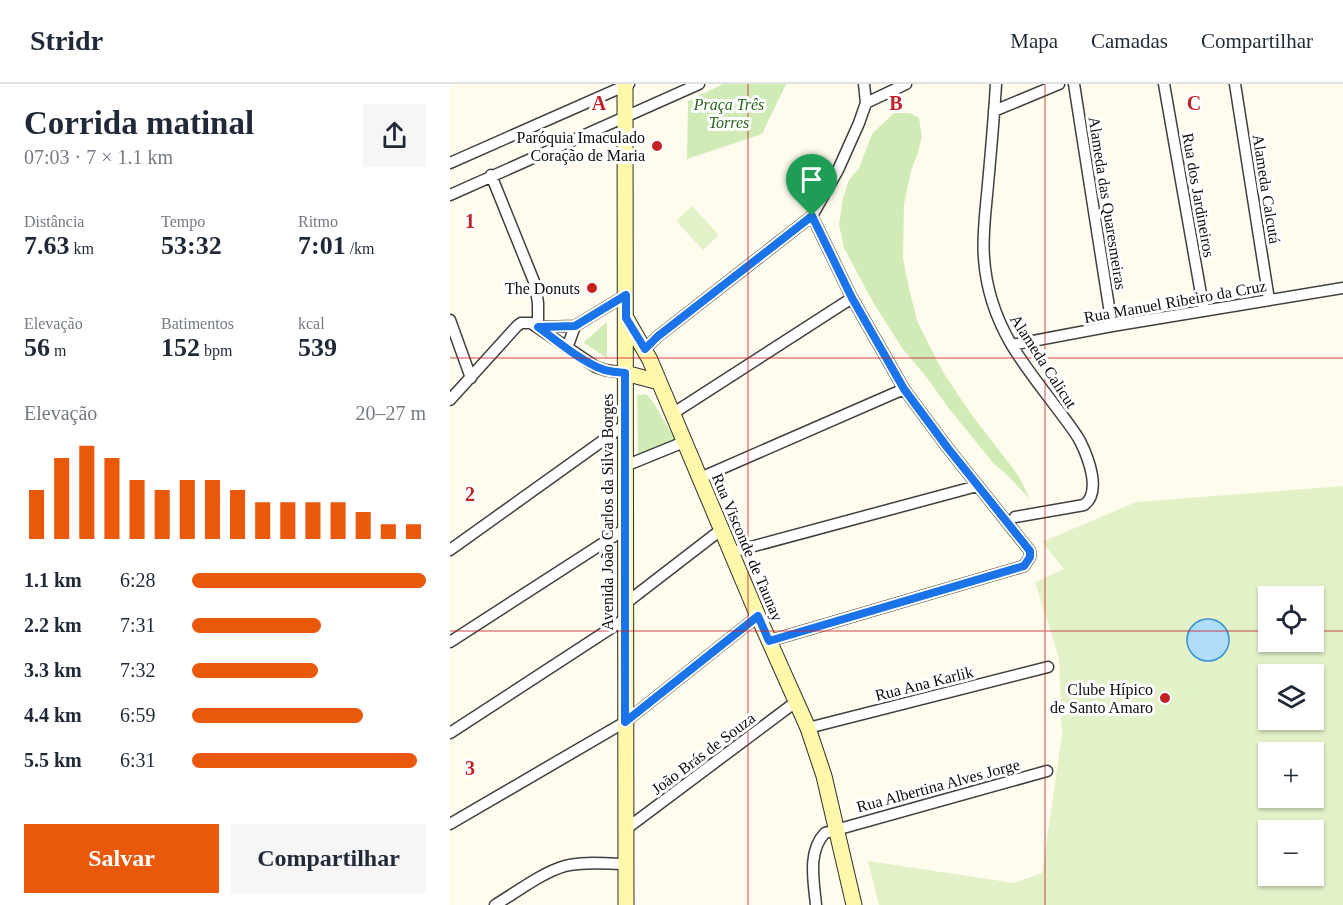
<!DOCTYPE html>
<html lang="pt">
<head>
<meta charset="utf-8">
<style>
  :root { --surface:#fff; --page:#f6f6f7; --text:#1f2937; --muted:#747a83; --line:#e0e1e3; --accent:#ea580c }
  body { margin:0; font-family:Georgia,serif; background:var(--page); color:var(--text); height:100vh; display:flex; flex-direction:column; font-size:22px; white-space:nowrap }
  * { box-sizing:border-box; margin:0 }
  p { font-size:20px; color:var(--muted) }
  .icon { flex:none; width:33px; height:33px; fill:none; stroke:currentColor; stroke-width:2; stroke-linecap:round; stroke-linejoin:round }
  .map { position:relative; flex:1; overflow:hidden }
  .drawer { display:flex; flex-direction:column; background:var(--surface); width:450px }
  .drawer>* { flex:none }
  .buttons { position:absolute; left:808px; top:502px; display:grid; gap:12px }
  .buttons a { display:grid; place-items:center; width:66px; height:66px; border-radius:0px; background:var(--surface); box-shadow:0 2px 4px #0004; font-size:30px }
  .pin { position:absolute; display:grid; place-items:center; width:51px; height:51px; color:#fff; margin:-62px -26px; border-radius:50% 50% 50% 0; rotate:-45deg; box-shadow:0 0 6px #0007 }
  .pin .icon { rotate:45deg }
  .round { display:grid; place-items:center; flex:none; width:63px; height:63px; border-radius:0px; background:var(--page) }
  .headline { display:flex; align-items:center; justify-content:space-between; height:102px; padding:0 24px }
  h1 { font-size:33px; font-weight:600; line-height:45px }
  .figures { display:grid; grid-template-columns:repeat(3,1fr); gap:9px; height:102px; padding:6px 24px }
  .figures div { display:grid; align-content:center }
  .figures b { font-size:26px; font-weight:600 }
  .figures small { font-size:16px; font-weight:400 }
  .figures p { font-size:16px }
  .chart { height:168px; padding:12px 24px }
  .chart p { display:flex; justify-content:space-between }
  .chart svg { width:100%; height:108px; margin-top:6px; stroke:var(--accent); stroke-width:6 }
  .cta { display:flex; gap:12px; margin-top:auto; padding:12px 24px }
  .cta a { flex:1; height:69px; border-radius:0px; background:var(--accent); color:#fff; font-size:24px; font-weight:600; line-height:69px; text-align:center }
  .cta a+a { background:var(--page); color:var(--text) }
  ul { padding:0 24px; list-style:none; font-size:20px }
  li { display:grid; grid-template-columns:96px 72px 1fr; align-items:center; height:45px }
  li i { height:15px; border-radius:8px; background:var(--accent) }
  header { display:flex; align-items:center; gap:36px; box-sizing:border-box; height:84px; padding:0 30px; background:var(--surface); border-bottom:2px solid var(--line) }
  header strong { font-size:28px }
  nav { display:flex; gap:33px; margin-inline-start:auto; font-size:21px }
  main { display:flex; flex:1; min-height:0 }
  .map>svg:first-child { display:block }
  .green { fill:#d0ebb6 }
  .pitch { fill:#e2f1c8; fill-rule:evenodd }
  .water { fill:#b1dcf8; stroke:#3590d1; stroke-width:1.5 }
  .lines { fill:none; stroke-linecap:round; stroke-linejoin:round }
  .street-casing { stroke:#404040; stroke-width:13 }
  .secondary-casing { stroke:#2f2f2f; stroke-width:17 }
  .street { stroke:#fff; stroke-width:10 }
  .secondary { stroke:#fff7a9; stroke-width:15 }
  .route-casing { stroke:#fff; stroke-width:12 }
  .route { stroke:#1a73e8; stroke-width:8 }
  .grid { fill:none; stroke:#c22125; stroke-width:1.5; stroke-opacity:0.55 }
  .poi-dot { fill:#c22125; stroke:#fff; stroke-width:2 }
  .labels { text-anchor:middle; stroke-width:6; stroke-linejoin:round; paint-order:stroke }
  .park-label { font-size:16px; font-style:italic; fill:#2a671c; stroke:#fff }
  .poi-label { font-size:16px; fill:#0d0d0d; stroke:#fff; text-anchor:end }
  .street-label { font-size:16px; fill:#0d0d0d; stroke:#fff }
  .grid-label { font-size:20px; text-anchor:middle; font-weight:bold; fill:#c22125; stroke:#fff; stroke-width:6; stroke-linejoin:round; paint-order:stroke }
</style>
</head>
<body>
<header>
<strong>Stridr</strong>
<nav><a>Mapa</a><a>Camadas</a><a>Compartilhar</a></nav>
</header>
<main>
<section class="drawer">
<div class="headline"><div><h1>Corrida matinal</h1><p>07:03 · 7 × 1.1 km</p></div><a class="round"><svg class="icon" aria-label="share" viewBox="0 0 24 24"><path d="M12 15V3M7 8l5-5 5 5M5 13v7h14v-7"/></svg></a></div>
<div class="figures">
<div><p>Distância</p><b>7.63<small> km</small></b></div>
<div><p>Tempo</p><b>53:32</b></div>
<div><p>Ritmo</p><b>7:01<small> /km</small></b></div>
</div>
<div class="figures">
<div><p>Elevação</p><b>56<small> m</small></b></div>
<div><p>Batimentos</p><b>152<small> bpm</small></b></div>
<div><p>kcal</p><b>539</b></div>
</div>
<div class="chart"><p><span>Elevação</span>20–27 m</p>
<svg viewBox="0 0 160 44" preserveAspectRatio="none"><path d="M5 44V24M15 44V11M25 44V6M35 44V11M45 44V20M55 44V24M65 44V20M75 44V20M85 44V24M95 44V29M105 44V29M115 44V29M125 44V29M135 44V33M145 44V38M155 44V38"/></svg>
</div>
<ul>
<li><b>1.1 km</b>6:28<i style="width:100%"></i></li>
<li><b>2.2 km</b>7:31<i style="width:55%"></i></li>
<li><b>3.3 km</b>7:32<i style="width:54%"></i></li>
<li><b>4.4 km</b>6:59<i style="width:73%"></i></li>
<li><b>5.5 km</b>6:31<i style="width:96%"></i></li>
</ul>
<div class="cta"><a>Salvar</a><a>Compartilhar</a></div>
</section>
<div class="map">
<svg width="893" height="821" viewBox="0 0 893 821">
  <rect width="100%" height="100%" fill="#fffcee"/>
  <path class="green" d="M273 0H336L312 50 240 74 237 76 238 17Z
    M444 29H460L469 34 472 53 468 68 461 87 454 120 453 175 460 209 468 239 493 288 521 330 568 391 580 415 556 390 544 380 497 322 478 295 452 264 423 218 394 164 389 140 393 114 399 96 409 84 422 50Z
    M157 238V274L134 259 135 257Z
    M196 310 203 318 226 357 188 371 187 311Z"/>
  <path class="pitch" d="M242 122 269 151 253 166 226 137Z
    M893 402V821H429L418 777 564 799 592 789 612 651 609 574 585 498 614 485 592 458 686 418ZM819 513H864V558H819ZM819 591H864V636H819ZM819 669H864V714H819ZM819 747H864V792H819Z"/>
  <path class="water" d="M737 556a21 21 0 1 1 42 0a21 21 0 1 1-42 0Z"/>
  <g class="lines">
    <g class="street-casing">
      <path id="street" d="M546 0C544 34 541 67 538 100 536 124 532 150 534 174 536 204 546 234 561 260 576 285 595 308 612 331 618 339 625 348 630 357 638 373 652 408 634 421L565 433
        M624 0 662 242
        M714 0 754 227
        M785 0 819 216
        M416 19 456 0
        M544 27 609 0
        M0 79 179 0
        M41 91 85 200 88 219V243
        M0 111 249 0
        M0 236 21 294
        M89 243 125 242 176 211
        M562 261 662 242 893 204
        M117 264 125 242
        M195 265 207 253 362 132 388 86 409 39 416 19 414 0
        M0 316 67 242 71 239H81L146 283 155 286 175 289
        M222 330 402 214
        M175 382 234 358
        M250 394 454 305
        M0 466 176 340
        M282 468 527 402
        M176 519 272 445
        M319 557 574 482 580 473V467L497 363 454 305 402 214 362 132
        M0 558 175 445
        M358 644 598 583
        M0 649 175 535
        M0 740 175 638 308 532
        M176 745 347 617
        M45 821C67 808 91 789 115 782 134 777 157 780 176 780
        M366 821C364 799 357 767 375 749L597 687"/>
    </g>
    <g class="secondary-casing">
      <path id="secondary" d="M175 0 176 821
        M176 234 200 276 308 532 358 644 374 692 404 821
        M175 289 209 298"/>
    </g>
    <use href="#street" class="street"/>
    <use href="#secondary" class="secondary"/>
  </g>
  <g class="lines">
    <g class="route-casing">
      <path id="route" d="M362 132 402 214 454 305 497 363 580 467V473L574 482 319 557 308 532 175 638V289C168 288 159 288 152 285 132 278 106 256 88 243L125 242 176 211V234L195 265 207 253Z"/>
    </g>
    <use href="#route" class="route"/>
  </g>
  <path class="grid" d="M298 0V821M595 0V821M0 274H893M0 547H819M864 547H893"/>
  <g class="poi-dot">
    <circle cx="207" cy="62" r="6"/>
    <circle cx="142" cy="204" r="6"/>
    <circle cx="715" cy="614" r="6"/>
  </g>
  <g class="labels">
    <g class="park-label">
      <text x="279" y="26">Praça Três<tspan x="279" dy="18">Torres</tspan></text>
    </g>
    <g class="poi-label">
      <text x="195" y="59">Paróquia Imaculado<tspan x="195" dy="18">Coração de Maria</tspan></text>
      <text x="130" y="210">The Donuts</text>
      <text x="703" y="611">Clube Hípico<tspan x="703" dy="18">de Santo Amaro</tspan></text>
    </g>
    <g class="street-label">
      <text transform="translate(817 105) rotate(81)" y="6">Alameda Calcutá</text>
      <text transform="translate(749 111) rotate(80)" y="6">Rua dos Jardineiros</text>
      <text transform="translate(658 119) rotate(81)" y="6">Alameda das Quaresmeiras</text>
      <text transform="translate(725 217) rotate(-10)" y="6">Rua Manuel Ribeiro da Cruz</text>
      <text transform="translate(594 277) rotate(57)" y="6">Alameda Calicut</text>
      <text transform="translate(157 428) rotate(-90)" y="6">Avenida João Carlos da Silva Borges</text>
      <text transform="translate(298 463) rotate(67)" y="6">Rua Visconde de Taunay</text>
      <text transform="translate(474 599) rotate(-14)" y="6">Rua Ana Karlik</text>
      <text transform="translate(253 669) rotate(-37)" y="6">João Brás de Souza</text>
      <text transform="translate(488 701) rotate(-15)" y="6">Rua Albertina Alves Jorge</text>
    </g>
  </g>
  <g class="grid-label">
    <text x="149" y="26">A</text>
    <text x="446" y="26">B</text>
    <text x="744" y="26">C</text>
    <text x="20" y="144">1</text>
    <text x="20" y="417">2</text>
    <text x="20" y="691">3</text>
  </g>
</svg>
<div class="buttons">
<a><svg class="icon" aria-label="locate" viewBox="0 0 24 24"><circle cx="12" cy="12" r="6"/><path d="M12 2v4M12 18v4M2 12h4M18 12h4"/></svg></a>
<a><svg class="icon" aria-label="layers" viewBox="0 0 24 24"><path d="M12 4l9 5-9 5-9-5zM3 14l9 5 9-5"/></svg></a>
<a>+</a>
<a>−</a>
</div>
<div class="pin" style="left:362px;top:132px;background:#1e9e55"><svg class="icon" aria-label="arrive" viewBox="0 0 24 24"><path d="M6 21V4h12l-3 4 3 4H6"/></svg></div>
</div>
</main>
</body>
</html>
